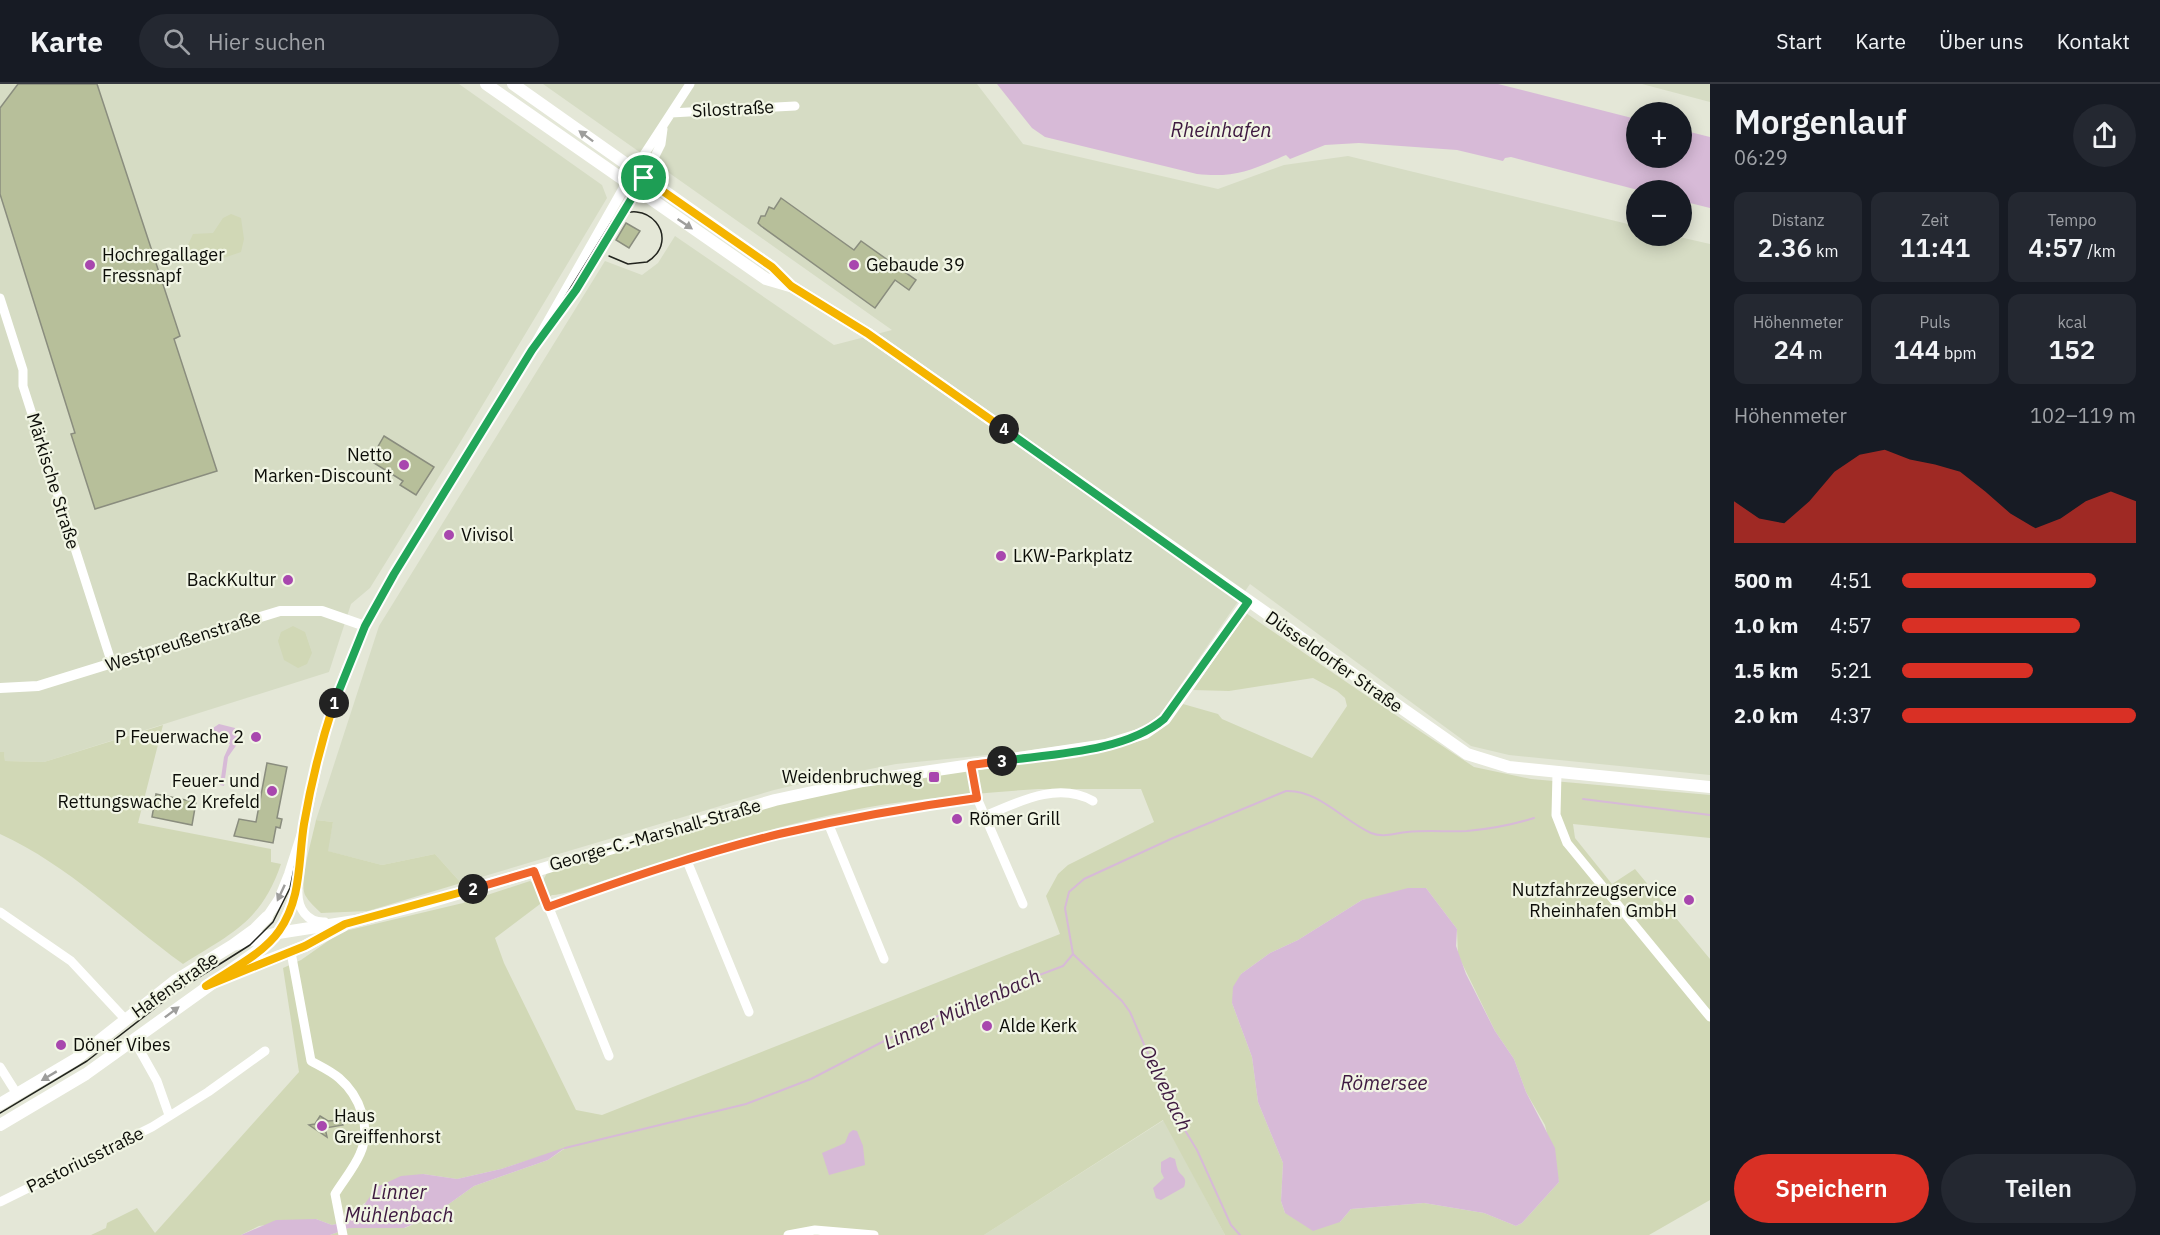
<!DOCTYPE html>
<html lang="de">
<head>
<meta charset="utf-8">
<style>
  :root { --surface:#171b24; --page:#242831; --text:#f1f3f6; --muted:#9ea1a6; --line:#363941; --accent:#d93025 }
  body { margin:0; font-family:"IBM Plex Sans",sans-serif; background:var(--page); color:var(--text); height:100vh; display:flex; flex-direction:column; font-size:22px; white-space:nowrap }
  * { box-sizing:border-box; margin:0 }
  p { font-size:20px; color:var(--muted) }
  .icon { flex:none; width:33px; height:33px; fill:none; stroke:currentColor; stroke-width:2; stroke-linecap:round; stroke-linejoin:round }
  .map { position:relative; flex:1; overflow:hidden }
  .side { display:flex; flex-direction:column; background:var(--surface); width:450px }
  .side>* { flex:none }
  .controls { position:absolute; left:1626px; top:18px; display:grid; gap:12px }
  .controls a { display:grid; place-items:center; width:66px; height:66px; border-radius:50%; background:var(--surface); box-shadow:0 3px 15px #0003; font-size:30px }
  .pin { position:absolute; display:grid; place-items:center; width:51px; height:51px; color:#fff; margin:-26px; border:3px solid #fff; border-radius:50%; box-shadow:0 2px 6px #0007 }
  .km { position:absolute; width:30px; height:30px; margin:-15px; border-radius:50%; background:#222; color:#fff; font-size:16px; line-height:30px; text-align:center }
  .round { display:grid; place-items:center; flex:none; width:63px; height:63px; border-radius:32px; background:var(--page) }
  .headline { display:flex; align-items:center; justify-content:space-between; height:102px; padding:0 24px }
  h1 { font-size:33px; font-weight:600; line-height:45px }
  .metrics { display:grid; grid-template-columns:repeat(3,1fr); gap:9px; height:102px; padding:6px 24px }
  .metrics div { display:grid; align-content:center; border-radius:12px; background:var(--page); text-align:center }
  .metrics b { font-size:26px; font-weight:600 }
  .metrics small { font-size:16px; font-weight:400 }
  .metrics p { font-size:16px }
  .chart { height:168px; padding:12px 24px }
  .chart p { display:flex; justify-content:space-between }
  .chart svg { width:100%; height:108px; margin-top:6px; fill:var(--accent); opacity:.7 }
  .primary-button { display:flex; gap:12px; margin-top:auto; padding:12px 24px }
  .primary-button a { flex:1; height:69px; border-radius:36px; background:var(--accent); color:#fff; font-size:24px; font-weight:600; line-height:69px; text-align:center }
  .primary-button a+a { background:var(--page); color:var(--text) }
  ul { padding:0 24px; list-style:none; font-size:20px }
  li { display:grid; grid-template-columns:96px 72px 1fr; align-items:center; height:45px }
  li i { height:15px; border-radius:8px; background:var(--accent) }
  header { display:flex; align-items:center; gap:36px; box-sizing:border-box; height:84px; padding:0 30px; background:var(--surface); border-bottom:2px solid var(--line) }
  header strong { font-size:28px }
  nav { display:flex; gap:33px; margin-inline-start:auto; font-size:21px }
  .search { width:420px; height:54px; background:var(--page); display:flex; align-items:center; gap:15px; box-sizing:border-box; padding:0 21px; border-radius:33px; color:var(--muted); font-size:22px }
  main { display:flex; flex:1; min-height:0 }
  .map>svg:first-child { display:block }
  .built { fill:#d6dcc4 }
  .green { fill:#d1d8b6; fill-rule:evenodd }
  .water { fill:#d7bad7 }
  .lines { fill:none; stroke-linecap:round; stroke-linejoin:round }
  .stream { stroke:#d7bad7; stroke-width:2 }
  .building { fill:#b7bf9a; stroke:#8a8d7e; stroke-width:1.5 }
  .minor { stroke:#fff; stroke-width:9 }
  .tertiary { stroke:#fff; stroke-width:10 }
  .secondary { stroke:#fff; stroke-width:12 }
  .tram { stroke:#22241e; stroke-width:1.5 }
  .oneway { fill:#9e9e9c }
  .split-1-casing { stroke:#fff; stroke-width:12 }
  .split-2-casing { stroke:#fff; stroke-width:12 }
  .split-3-casing { stroke:#fff; stroke-width:12 }
  .split-4-casing { stroke:#fff; stroke-width:12 }
  .split-5-casing { stroke:#fff; stroke-width:12 }
  .split-1 { stroke:#22a559; stroke-width:8 }
  .split-2 { stroke:#f5b400; stroke-width:8 }
  .split-3 { stroke:#f0652b; stroke-width:8 }
  .split-4 { stroke:#22a559; stroke-width:8 }
  .split-5 { stroke:#f5b400; stroke-width:8 }
  .poi-dot { fill:#a847ae; stroke:#f1f5e4; stroke-width:2 }
  .labels { text-anchor:middle; stroke-width:4.5; stroke-linejoin:round; paint-order:stroke }
  .street-label { font-size:18px; fill:#0c0d08; stroke:#f1f5e4 }
  .poi-label { font-size:18px; fill:#0c0d08; stroke:#f1f5e4; text-anchor:start }
  .water-label { font-size:20px; font-style:italic; fill:#3e1940; stroke:#f1f5e4 }
</style>
</head>
<body>
<header>
<strong>Karte</strong>
<div class="search"><svg class="icon" aria-label="search" viewBox="0 0 24 24"><circle cx="10" cy="10" r="6"/><path d="M15 15l6 6"/></svg>Hier suchen</div>
<nav><a>Start</a><a>Karte</a><a>Über uns</a><a>Kontakt</a></nav>
</header>
<main>
<div class="map">
<svg width="1710" height="1151" viewBox="0 0 1710 1151">
  <rect width="100%" height="100%" fill="#e4e7d7"/>
  <path class="built" d="M0 0H459L602 101 607 114 461 357 370 504 351 520 329 588 44 678 5 677 4 669 0 668Z
    M543 0H977L1023 60 1218 105 1284 81 1348 72 1636 142V152H1675L1710 160V691L1509 671 1471 662 1250 500 1155 638 1137 647 1109 655 1018 668 896 680 834 692 774 706 461 799 435 770 382 781 327 767 333 738 316 736 379 542 605 177 642 191 658 179 675 152 834 261 892 246Z
    M1642 0H1710V18Z
    M1164 1036 1225 1151H984Z"/>
  <path class="green" d="M231 130 241 134 244 155 241 168 206 180 193 171 188 161 193 150 213 149 223 134Z
    M1246 529 1358 606 1474 683 1531 695 1710 711V754L1573 740 1575 754 1612 800 1635 785 1710 875V1116L1649 1151H1225L1163 1036 984 1151H330L349 1144H405L432 1132 474 1102 548 1076 564 1065 501 1085 457 1095 423 1090 363 1120 356 1132 349 1137 332 1141 316 1135 259 1142 241 1151H91L106 1144 107 1139 137 1124 155 1149 299 988 283 884 301 876 341 848 463 819 530 797 546 807 542 798 547 789 716 736 822 709 1143 655 1161 645 1183 620 1218 630 1222 635 1312 674 1347 622 1345 614 1337 607 1313 594 1229 607 1193 606ZM1038 705H1141L1154 738 1068 781 1058 790 1046 812 1060 850 602 1031 576 1026 504 879 495 854 552 811C561 813 627 788 642 784 727 758 814 730 902 718 947 712 993 708 1038 705ZM1426 804 1457 845 1458 871 1495 947 1514 975 1526 1008 1545 1041 1559 1098 1522 1139 1516 1142 1484 1129 1424 1119 1351 1125 1340 1138 1285 1129 1281 1117 1283 1079 1258 1018 1252 973 1232 919 1241 890 1270 869 1298 856 1362 816Z
    M293 542 305 548 312 569 307 580 298 584 284 576 278 557 281 548Z
    M163 641 138 739 271 765V778L281 780C261 838 232 849 183 880 122 836 70 782 0 750V668H4L5 677 44 678Z
    M316 736 333 738 328 767 382 781 435 770 461 799 368 827 321 829C315 823 309 818 305 811 299 797 313 752 316 736Z"/>
  <path class="water" d="M997 0H1498L1636 35V74H1682V46L1710 53V124L1682 117V106H1638L1511 73 1505 74 1503 77 1457 66 1359 59 1325 61 1290 75 1286 71C1252 86 1235 94 1197 90L1045 53 1032 44Z
    M219 640 235 644 240 656 228 673 224 702 220 701 224 673 230 660 207 653V648Z
    M1408 804H1426L1457 845 1456 862 1466 890 1495 947 1514 975 1526 1008 1555 1064 1559 1098 1522 1139 1516 1142 1484 1129 1424 1119 1351 1125 1340 1138 1313 1147 1285 1129 1281 1117 1283 1079 1258 1018 1252 973 1232 919 1233 903 1241 890 1270 869 1298 856 1362 816Z
    M853 1046 857 1047 863 1062 865 1081 829 1091 822 1069 845 1059 849 1049Z
    M566 1063 548 1076 474 1102 432 1132 404 1144H349L330 1151H241L276 1136 316 1135 332 1141 349 1137 356 1132 377 1103 401 1092 423 1090 457 1095 501 1085Z
    M1170 1073 1175 1075C1176 1079 1177 1085 1179 1088 1184 1094 1187 1094 1184 1103L1161 1116 1156 1114 1153 1104 1164 1094 1161 1088V1078Z"/>
  <g class="lines">
    <path class="stream" d="M1583 715 1710 731
      M1073 870 1122 917 1130 928 1172 1025 1197 1066 1231 1141 1240 1151
      M565 1064 746 1020 811 995 886 956 966 919 1063 882 1073 870 1065 824 1069 808 1084 795 1173 754 1286 707C1317 705 1344 737 1371 749 1383 754 1395 749 1407 748 1427 746 1447 748 1467 747 1490 745 1512 741 1534 734"/>
  </g>
  <path class="building" d="M18 0H97L180 252 174 255 217 387 95 425 71 350 75 349 0 110V24Z
    M781 114 854 166 861 157 916 196 909 206 895 196 875 224 761 142 758 139 761 132H765L769 123 774 125Z
    M626 139 640 147 629 164 616 156Z
    M384 352 434 383 416 411 400 401 403 397 374 379 381 369 376 366Z
    M267 679 287 683 277 734 282 735 280 744 276 743 273 759 234 752 239 735 256 738Z
    M156 710 196 718 192 741 152 733Z
    M320 1032 328 1037 342 1036 343 1041 325 1044 327 1053 309 1041 315 1040Z"/>
  <g class="lines">
    <path class="minor" d="M671 29 795 22
      M634 86 690 0
      M644 94 661 60 663 45
      M0 214 23 286V302L112 580
      M971 681 977 714 1023 820
      M1557 689 1556 731 1567 759 1710 933
      M985 732C1018 718 1058 697 1093 717
      M828 739 884 875
      M687 777 749 928
      M534 787 609 972
      M298 806C297 824 307 839 325 838
      M548 823C623 796 701 769 779 750 844 735 910 723 977 714
      M0 828 71 877 126 936
      M291 868 311 977C320 982 331 987 339 994 360 1012 372 1044 360 1070 354 1084 343 1097 335 1110L343 1151
      M134 956 157 997 169 1031
      M0 983 17 1010
      M0 1118 152 1043 208 1008 265 967
      M788 1151 815 1146 874 1151"/>
    <path class="tertiary" d="M550 242 576 206 644 94
      M0 604 38 602 280 527H322L365 542
      M267 833 279 815 289 790 304 743 323 652 347 584 365 542 394 490 532 266 634 86
      M278 849C294 822 299 795 302 764"/>
    <path class="secondary" d="M486 0 766 195 790 202
      M513 0 772 183 791 202 867 249 1467 670 1509 683 1710 703
      M233 861 278 849 355 837 423 820 775 716 863 697 1106 661 1145 649 1165 635 1248 517
      M235 889 305 862 343 842
      M0 1020 76 975 176 896 233 861 255 845 267 833
      M0 1041 86 990 256 868 275 851"/>
    <path class="tram" d="M0 1029 87 977 177 907 250 861 273 838 290 804 322 652 346 583 365 541 393 490 612 137C645 108 684 155 647 178L628 180 609 172"/>
  </g>
  <defs><path id="oneway-solid" d="M-6-.8H1V-3.2L6.5 0L1 3.2V.8H-6Z" transform="scale(1.5)"/></defs>
  <g class="oneway">
    <use href="#oneway-solid" transform="translate(586 52) rotate(-143)"/>
    <use href="#oneway-solid" transform="translate(685 140) rotate(34)"/>
    <use href="#oneway-solid" transform="translate(281 809) rotate(115)"/>
    <use href="#oneway-solid" transform="translate(172 928) rotate(-37)"/>
    <use href="#oneway-solid" transform="translate(49 992) rotate(149)"/>
  </g>
  <g class="lines">
    <g class="split-1-casing">
      <path id="split-1" d="M334 619 365 542 394 490 532 266 576 206 644 94"/>
    </g>
    <g class="split-2-casing">
      <path id="split-2" d="M334 619C321 659 311 699 304 740 298 777 302 814 279 847 263 870 230 886 206 902L305 862 345 840 473 805"/>
    </g>
    <g class="split-3-casing">
      <path id="split-3" d="M473 805 534 787 548 823C623 796 701 769 779 750 844 735 910 723 977 714L971 681 1002 677"/>
    </g>
    <g class="split-4-casing">
      <path id="split-4" d="M1002 677C1052 670 1125 668 1164 635L1248 518 1004 345"/>
    </g>
    <g class="split-5-casing">
      <path id="split-5" d="M644 94 772 183 791 202 867 249 1004 345"/>
    </g>
    <use href="#split-1" class="split-1"/>
    <use href="#split-2" class="split-2"/>
    <use href="#split-3" class="split-3"/>
    <use href="#split-4" class="split-4"/>
    <use href="#split-5" class="split-5"/>
  </g>
  <g class="poi-dot">
    <circle cx="90" cy="181" r="6"/>
    <circle cx="854" cy="181" r="6"/>
    <circle cx="404" cy="381" r="6"/>
    <circle cx="449" cy="451" r="6"/>
    <circle cx="1001" cy="472" r="6"/>
    <circle cx="288" cy="496" r="6"/>
    <circle cx="256" cy="653" r="6"/>
    <rect x="928" y="687" width="12" height="12" rx="3"/>
    <circle cx="272" cy="707" r="6"/>
    <circle cx="957" cy="735" r="6"/>
    <circle cx="1689" cy="816" r="6"/>
    <circle cx="987" cy="942" r="6"/>
    <circle cx="61" cy="961" r="6"/>
    <circle cx="322" cy="1042" r="6"/>
  </g>
  <g class="labels">
    <g class="street-label">
      <text transform="translate(733 25) rotate(-3)" y="6">Silostraße</text>
      <text transform="translate(53 397) rotate(73)" y="6">Märkische Straße</text>
      <text transform="translate(183 557) rotate(-18)" y="6">Westpreußenstraße</text>
      <text transform="translate(1334 578) rotate(35)" y="6">Düsseldorfer Straße</text>
      <text transform="translate(655 751) rotate(-16)" y="6">George-C.-Marshall-Straße</text>
      <text transform="translate(175 901) rotate(-35)" y="6">Hafenstraße</text>
      <text transform="translate(85 1076) rotate(-26)" y="6">Pastoriusstraße</text>
    </g>
    <g class="poi-label">
      <text x="102" y="177">Hochregallager<tspan x="102" dy="21">Fressnapf</tspan></text>
      <text x="866" y="187">Gebaude 39</text>
      <text x="392" y="377" text-anchor="end">Netto<tspan x="392" dy="21">Marken-Discount</tspan></text>
      <text x="461" y="457">Vivisol</text>
      <text x="1013" y="478">LKW-Parkplatz</text>
      <text x="276" y="502" text-anchor="end">BackKultur</text>
      <text x="244" y="659" text-anchor="end">P Feuerwache 2</text>
      <text x="922" y="699" text-anchor="end">Weidenbruchweg</text>
      <text x="260" y="703" text-anchor="end">Feuer- und<tspan x="260" dy="21">Rettungswache 2 Krefeld</tspan></text>
      <text x="969" y="741">Römer Grill</text>
      <text x="1677" y="812" text-anchor="end">Nutzfahrzeugservice<tspan x="1677" dy="21">Rheinhafen GmbH</tspan></text>
      <text x="999" y="948">Alde Kerk</text>
      <text x="73" y="967">Döner Vibes</text>
      <text x="334" y="1038">Haus<tspan x="334" dy="21">Greiffenhorst</tspan></text>
    </g>
    <g class="water-label">
      <text x="1221" y="53">Rheinhafen</text>
      <text transform="translate(962 925) rotate(-24)" y="7">Linner Mühlenbach</text>
      <text x="1384" y="1006">Römersee</text>
      <text transform="translate(1166 1004) rotate(64)" y="7">Oelvebach</text>
      <text x="399" y="1115">Linner<tspan x="399" dy="23">Mühlenbach</tspan></text>
    </g>
  </g>
</svg>
<div class="controls">
<a>+</a>
<a>−</a>
</div>
<div class="pin" style="left:644px;top:94px;background:#1e9e55"><svg class="icon" aria-label="arrive" viewBox="0 0 24 24"><path d="M6 21V4h12l-3 4 3 4H6"/></svg></div>
<b class="km" style="left:334px;top:619px">1</b>
<b class="km" style="left:473px;top:805px">2</b>
<b class="km" style="left:1002px;top:677px">3</b>
<b class="km" style="left:1004px;top:345px">4</b>
</div>
<section class="side">
<div class="headline"><div><h1>Morgenlauf</h1><p>06:29</p></div><a class="round"><svg class="icon" aria-label="share" viewBox="0 0 24 24"><path d="M12 15V3M7 8l5-5 5 5M5 13v7h14v-7"/></svg></a></div>
<div class="metrics">
<div><p>Distanz</p><b>2.36<small> km</small></b></div>
<div><p>Zeit</p><b>11:41</b></div>
<div><p>Tempo</p><b>4:57<small> /km</small></b></div>
</div>
<div class="metrics">
<div><p>Höhenmeter</p><b>24<small> m</small></b></div>
<div><p>Puls</p><b>144<small> bpm</small></b></div>
<div><p>kcal</p><b>152</b></div>
</div>
<div class="chart"><p><span>Höhenmeter</span>102–119 m</p>
<svg viewBox="0 0 160 44" preserveAspectRatio="none"><path d="M0 44V27L10 34L20 36L30 27L40 15L50 8L60 6L70 10L80 12L90 15L100 23L110 32L120 38L130 34L140 27L150 23L160 27V44z"/></svg>
</div>
<ul>
<li><b>500 m</b>4:51<i style="width:83%"></i></li>
<li><b>1.0 km</b>4:57<i style="width:76%"></i></li>
<li><b>1.5 km</b>5:21<i style="width:56%"></i></li>
<li><b>2.0 km</b>4:37<i style="width:100%"></i></li>
</ul>
<div class="primary-button"><a>Speichern</a><a>Teilen</a></div>
</section>
</main>
</body>
</html>
